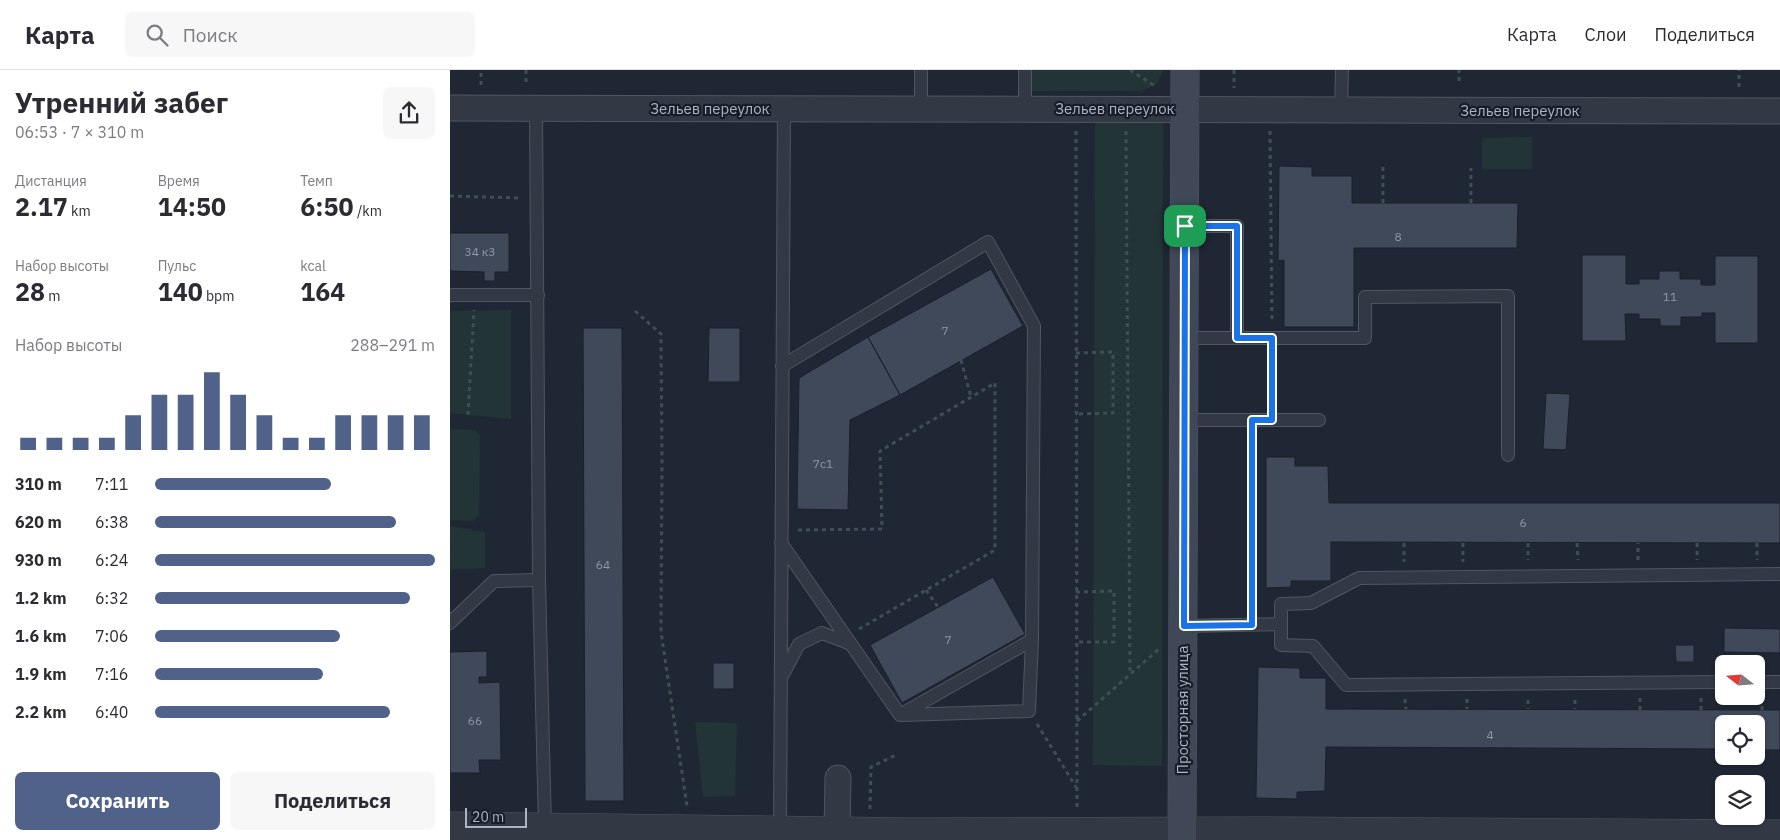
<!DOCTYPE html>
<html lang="ru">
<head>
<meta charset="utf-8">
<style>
  :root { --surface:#fff; --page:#f7f7f7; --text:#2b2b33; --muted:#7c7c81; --line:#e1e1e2; --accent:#51628a }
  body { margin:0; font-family:"IBM Plex Sans",sans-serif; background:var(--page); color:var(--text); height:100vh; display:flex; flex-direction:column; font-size:19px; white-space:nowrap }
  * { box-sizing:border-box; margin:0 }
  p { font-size:16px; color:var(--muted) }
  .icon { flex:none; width:28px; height:28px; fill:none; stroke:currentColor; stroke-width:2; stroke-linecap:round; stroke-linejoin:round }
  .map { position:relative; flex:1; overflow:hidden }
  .drawer { display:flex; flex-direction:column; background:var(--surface); width:450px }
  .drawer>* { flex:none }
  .needle { width:32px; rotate:287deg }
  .buttons { position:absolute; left:1265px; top:585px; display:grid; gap:10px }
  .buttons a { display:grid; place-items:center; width:50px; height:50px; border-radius:8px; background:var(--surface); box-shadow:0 1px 4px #0004; font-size:25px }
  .scale { position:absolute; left:15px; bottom:12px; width:62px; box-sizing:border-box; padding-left:5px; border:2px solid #acb3c2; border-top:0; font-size:14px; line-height:18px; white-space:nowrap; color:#acb3c2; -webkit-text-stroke:4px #181e29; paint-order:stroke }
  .pin { position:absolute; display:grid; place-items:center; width:42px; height:42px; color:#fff; margin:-21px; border-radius:10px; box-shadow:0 2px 8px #0006 }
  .round { display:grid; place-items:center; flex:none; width:52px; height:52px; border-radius:8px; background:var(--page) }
  .summary { display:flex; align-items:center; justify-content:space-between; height:85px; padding:0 15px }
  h1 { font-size:28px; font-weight:700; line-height:38px }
  .metrics { display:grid; grid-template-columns:repeat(3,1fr); gap:8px; height:85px; padding:5px 15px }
  .metrics div { display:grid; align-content:center }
  .metrics b { font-size:25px; font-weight:700 }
  .metrics small { font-size:14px; font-weight:400 }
  .metrics p { font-size:14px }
  .chart { height:140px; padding:10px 15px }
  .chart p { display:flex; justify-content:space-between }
  .chart svg { width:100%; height:90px; margin-top:5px; stroke:var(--accent); stroke-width:6 }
  .action { display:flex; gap:10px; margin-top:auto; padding:10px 15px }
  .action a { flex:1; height:58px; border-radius:8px; background:var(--accent); color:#fff; font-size:20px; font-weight:700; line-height:58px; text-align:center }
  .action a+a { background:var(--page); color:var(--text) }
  ul { padding:0 15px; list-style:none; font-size:16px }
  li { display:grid; grid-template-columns:80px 60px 1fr; align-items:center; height:38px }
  li i { height:12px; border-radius:6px; background:var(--accent) }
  header { display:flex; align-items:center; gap:30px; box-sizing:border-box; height:70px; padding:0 25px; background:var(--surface); border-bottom:1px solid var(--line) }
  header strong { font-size:24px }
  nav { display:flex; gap:28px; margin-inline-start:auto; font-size:18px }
  .search { width:350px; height:45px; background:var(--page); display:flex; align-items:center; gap:12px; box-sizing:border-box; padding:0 18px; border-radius:8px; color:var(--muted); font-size:19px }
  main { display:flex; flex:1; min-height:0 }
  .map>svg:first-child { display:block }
  .green { fill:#223436 }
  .building { fill:#404959; stroke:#1a202b }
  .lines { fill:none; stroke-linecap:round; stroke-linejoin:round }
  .service-casing { stroke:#505663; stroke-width:14 }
  .minor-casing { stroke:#505663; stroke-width:27 }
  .tertiary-casing { stroke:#505663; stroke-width:29 }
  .secondary-casing { stroke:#505663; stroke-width:29 }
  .path { stroke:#3e4f53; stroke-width:3; stroke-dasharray:4 4; stroke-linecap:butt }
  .service { stroke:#323945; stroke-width:12 }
  .minor { stroke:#323945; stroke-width:25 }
  .tertiary { stroke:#323945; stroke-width:28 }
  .secondary { stroke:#404858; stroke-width:28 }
  .route-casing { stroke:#fff; stroke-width:10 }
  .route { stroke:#1a73e8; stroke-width:6 }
  .labels { text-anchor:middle; stroke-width:4.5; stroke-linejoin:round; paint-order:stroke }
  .number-label { font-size:12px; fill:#9198a8 }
  .street-label { font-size:15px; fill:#acb3c2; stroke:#181e29 }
</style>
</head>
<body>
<header>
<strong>Карта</strong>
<div class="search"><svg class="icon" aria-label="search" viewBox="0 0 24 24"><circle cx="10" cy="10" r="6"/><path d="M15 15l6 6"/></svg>Поиск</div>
<nav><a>Карта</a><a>Слои</a><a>Поделиться</a></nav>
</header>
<main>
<section class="drawer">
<div class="summary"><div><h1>Утренний забег</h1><p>06:53 · 7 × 310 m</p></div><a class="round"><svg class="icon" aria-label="share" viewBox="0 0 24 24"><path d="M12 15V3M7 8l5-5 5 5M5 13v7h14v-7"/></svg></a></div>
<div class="metrics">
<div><p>Дистанция</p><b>2.17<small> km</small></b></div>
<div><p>Время</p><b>14:50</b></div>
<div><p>Темп</p><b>6:50<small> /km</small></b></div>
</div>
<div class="metrics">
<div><p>Набор высоты</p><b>28<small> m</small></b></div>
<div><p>Пульс</p><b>140<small> bpm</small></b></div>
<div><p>kcal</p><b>164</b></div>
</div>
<div class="chart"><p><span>Набор высоты</span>288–291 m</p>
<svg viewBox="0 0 160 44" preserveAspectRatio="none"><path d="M5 44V38M15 44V38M25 44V38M35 44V38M45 44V27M55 44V17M65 44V17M75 44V6M85 44V17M95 44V27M105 44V38M115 44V38M125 44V27M135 44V27M145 44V27M155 44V27"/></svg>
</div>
<ul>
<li><b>310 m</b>7:11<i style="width:63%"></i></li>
<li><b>620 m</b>6:38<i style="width:86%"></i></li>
<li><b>930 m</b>6:24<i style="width:100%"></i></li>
<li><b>1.2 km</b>6:32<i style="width:91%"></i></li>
<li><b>1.6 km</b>7:06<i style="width:66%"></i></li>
<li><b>1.9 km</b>7:16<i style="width:60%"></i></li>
<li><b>2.2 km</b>6:40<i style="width:84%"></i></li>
</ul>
<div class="action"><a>Сохранить</a><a>Поделиться</a></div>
</section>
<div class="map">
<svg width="1330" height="770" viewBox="0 0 1330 770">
  <rect width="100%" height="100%" fill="#1f2734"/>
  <path class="green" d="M579 0H714L706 15 691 21H579Z
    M645 53H713L712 696 643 695Z
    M1082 67V99H1032V68Z
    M61 240V349L0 343V241Z
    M0 359 25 360 30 366 29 445 23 451 0 450Z
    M0 456 35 462V498L0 500Z
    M245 652 287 653 285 726 253 727Z"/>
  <path class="building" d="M829 96 862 97V106H902V133H1068L1067 178H904V257H834V190L828 191Z
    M0 163H59V202H45V211H34V202L0 201Z
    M1132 185H1176V214H1189V209H1209V201H1230V209H1251V215H1265V186H1308V273H1265V243H1252V247H1231V256H1210V249H1189V244H1175L1176 271H1132Z
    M541 199 573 256 450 325 418 267Z
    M133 258H172L174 731H135Z
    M259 258H290V312H258Z
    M418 267 450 325 400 350 398 440 347 439 349 308Z
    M1096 323 1120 324 1116 380 1093 379Z
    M816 387H845V396H878L879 433H1330V473L881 472V511H841V517L816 518Z
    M543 507 575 564 452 633 420 575Z
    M1274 558 1330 559V583L1274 582Z
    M1225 575H1244V592H1226Z
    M37 581V607H29V613L50 612 51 690H29L30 703H0V582Z
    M263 593H284V619H263Z
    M808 597 850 598V608H876V639L1330 640V680H1306V654H1274V679L876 677 875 721 847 722V729L806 728Z"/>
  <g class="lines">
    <g class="service-casing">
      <path id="service" d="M471 0V39
        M575 0V39
        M86 39 89 510 95 759
        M891 41 892 0
        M735 156H787V268
        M0 225H88
        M735 268H915V227L1058 226V385
        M735 350H869
        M331 473 450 645 582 570 584 256 538 172 332 296
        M0 553 44 511 89 510
        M734 556 831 554
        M331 608 349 574 372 563 401 574
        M1274 612 896 615 863 576 831 575V534L861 533 909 508 1330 504
        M1306 612H1330
        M452 645 579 641 582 570
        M330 760 334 39"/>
    </g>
    <g class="minor-casing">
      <path id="minor" d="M0 38 1330 41
        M387 761 388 708"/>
    </g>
    <g class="tertiary-casing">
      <path id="tertiary" d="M0 756 461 762 804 761 1330 764"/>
    </g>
    <g class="secondary-casing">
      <path id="secondary" d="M732 770 735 0"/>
    </g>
    <path class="path" d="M76 0V15
      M680 0 705 16
      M784 0V18
      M1009 11V0
      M31 15V1
      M1289 17V0
      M626 61 627 738
      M676 61 680 605
      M820 61 822 252
      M0 126 71 128
      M933 133V97
      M1021 133V98
      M185 241 211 264 212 392 211 562 237 736
      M626 283 663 282V343L626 344
      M822 283V334
      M511 290 521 327
      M18 345 24 240
      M348 460 432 459 430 381 545 313V480L409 559
      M954 473V492
      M1013 473V492
      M1078 473V490
      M1127 473 1128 490
      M1247 473V490
      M1307 473V490
      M1188 490V473
      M476 520 488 537
      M626 522 664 521V572H627
      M802 539V366
      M1190 628V640
      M1251 628V640
      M1312 628V640
      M955 629 956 639
      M1017 629V639
      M1078 630V639
      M1125 630V639
      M627 651 709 579
      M587 654 626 717
      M420 739 421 697 448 684"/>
    <use href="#service" class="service"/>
    <use href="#minor" class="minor"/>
    <use href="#tertiary" class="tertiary"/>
    <use href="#secondary" class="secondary"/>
  </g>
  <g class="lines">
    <g class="route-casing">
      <path id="route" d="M735 156H787V268H822V350H802V555L734 556Z"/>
    </g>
    <use href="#route" class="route"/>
  </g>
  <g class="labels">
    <g class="number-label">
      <text x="948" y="171">8</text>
      <text x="30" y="186">34 к3</text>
      <text x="1220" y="231">11</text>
      <text x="495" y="265">7</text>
      <text x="373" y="398">7с1</text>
      <text x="1073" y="457">6</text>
      <text x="153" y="499">64</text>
      <text x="498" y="574">7</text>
      <text x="25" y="655">66</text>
      <text x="1040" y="669">4</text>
    </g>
    <g class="street-label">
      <text x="260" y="44">Зельев переулок</text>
      <text x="665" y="44">Зельев переулок</text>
      <text x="1070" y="46">Зельев переулок</text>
      <text transform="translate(733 640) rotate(-90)" y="5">Просторная улица</text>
    </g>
  </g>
</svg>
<div class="buttons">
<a><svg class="needle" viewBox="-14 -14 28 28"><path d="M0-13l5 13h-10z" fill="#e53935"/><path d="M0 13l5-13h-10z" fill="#7c7c81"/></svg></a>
<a><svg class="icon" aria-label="locate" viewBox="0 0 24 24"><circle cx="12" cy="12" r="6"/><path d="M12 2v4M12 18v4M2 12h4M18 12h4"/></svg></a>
<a><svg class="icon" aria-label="layers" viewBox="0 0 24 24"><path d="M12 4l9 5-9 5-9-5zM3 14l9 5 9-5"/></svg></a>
</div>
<div class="scale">20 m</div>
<div class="pin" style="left:735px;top:156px;background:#1e9e55"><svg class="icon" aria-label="arrive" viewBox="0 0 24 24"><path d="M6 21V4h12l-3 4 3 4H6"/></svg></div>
</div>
</main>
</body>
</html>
